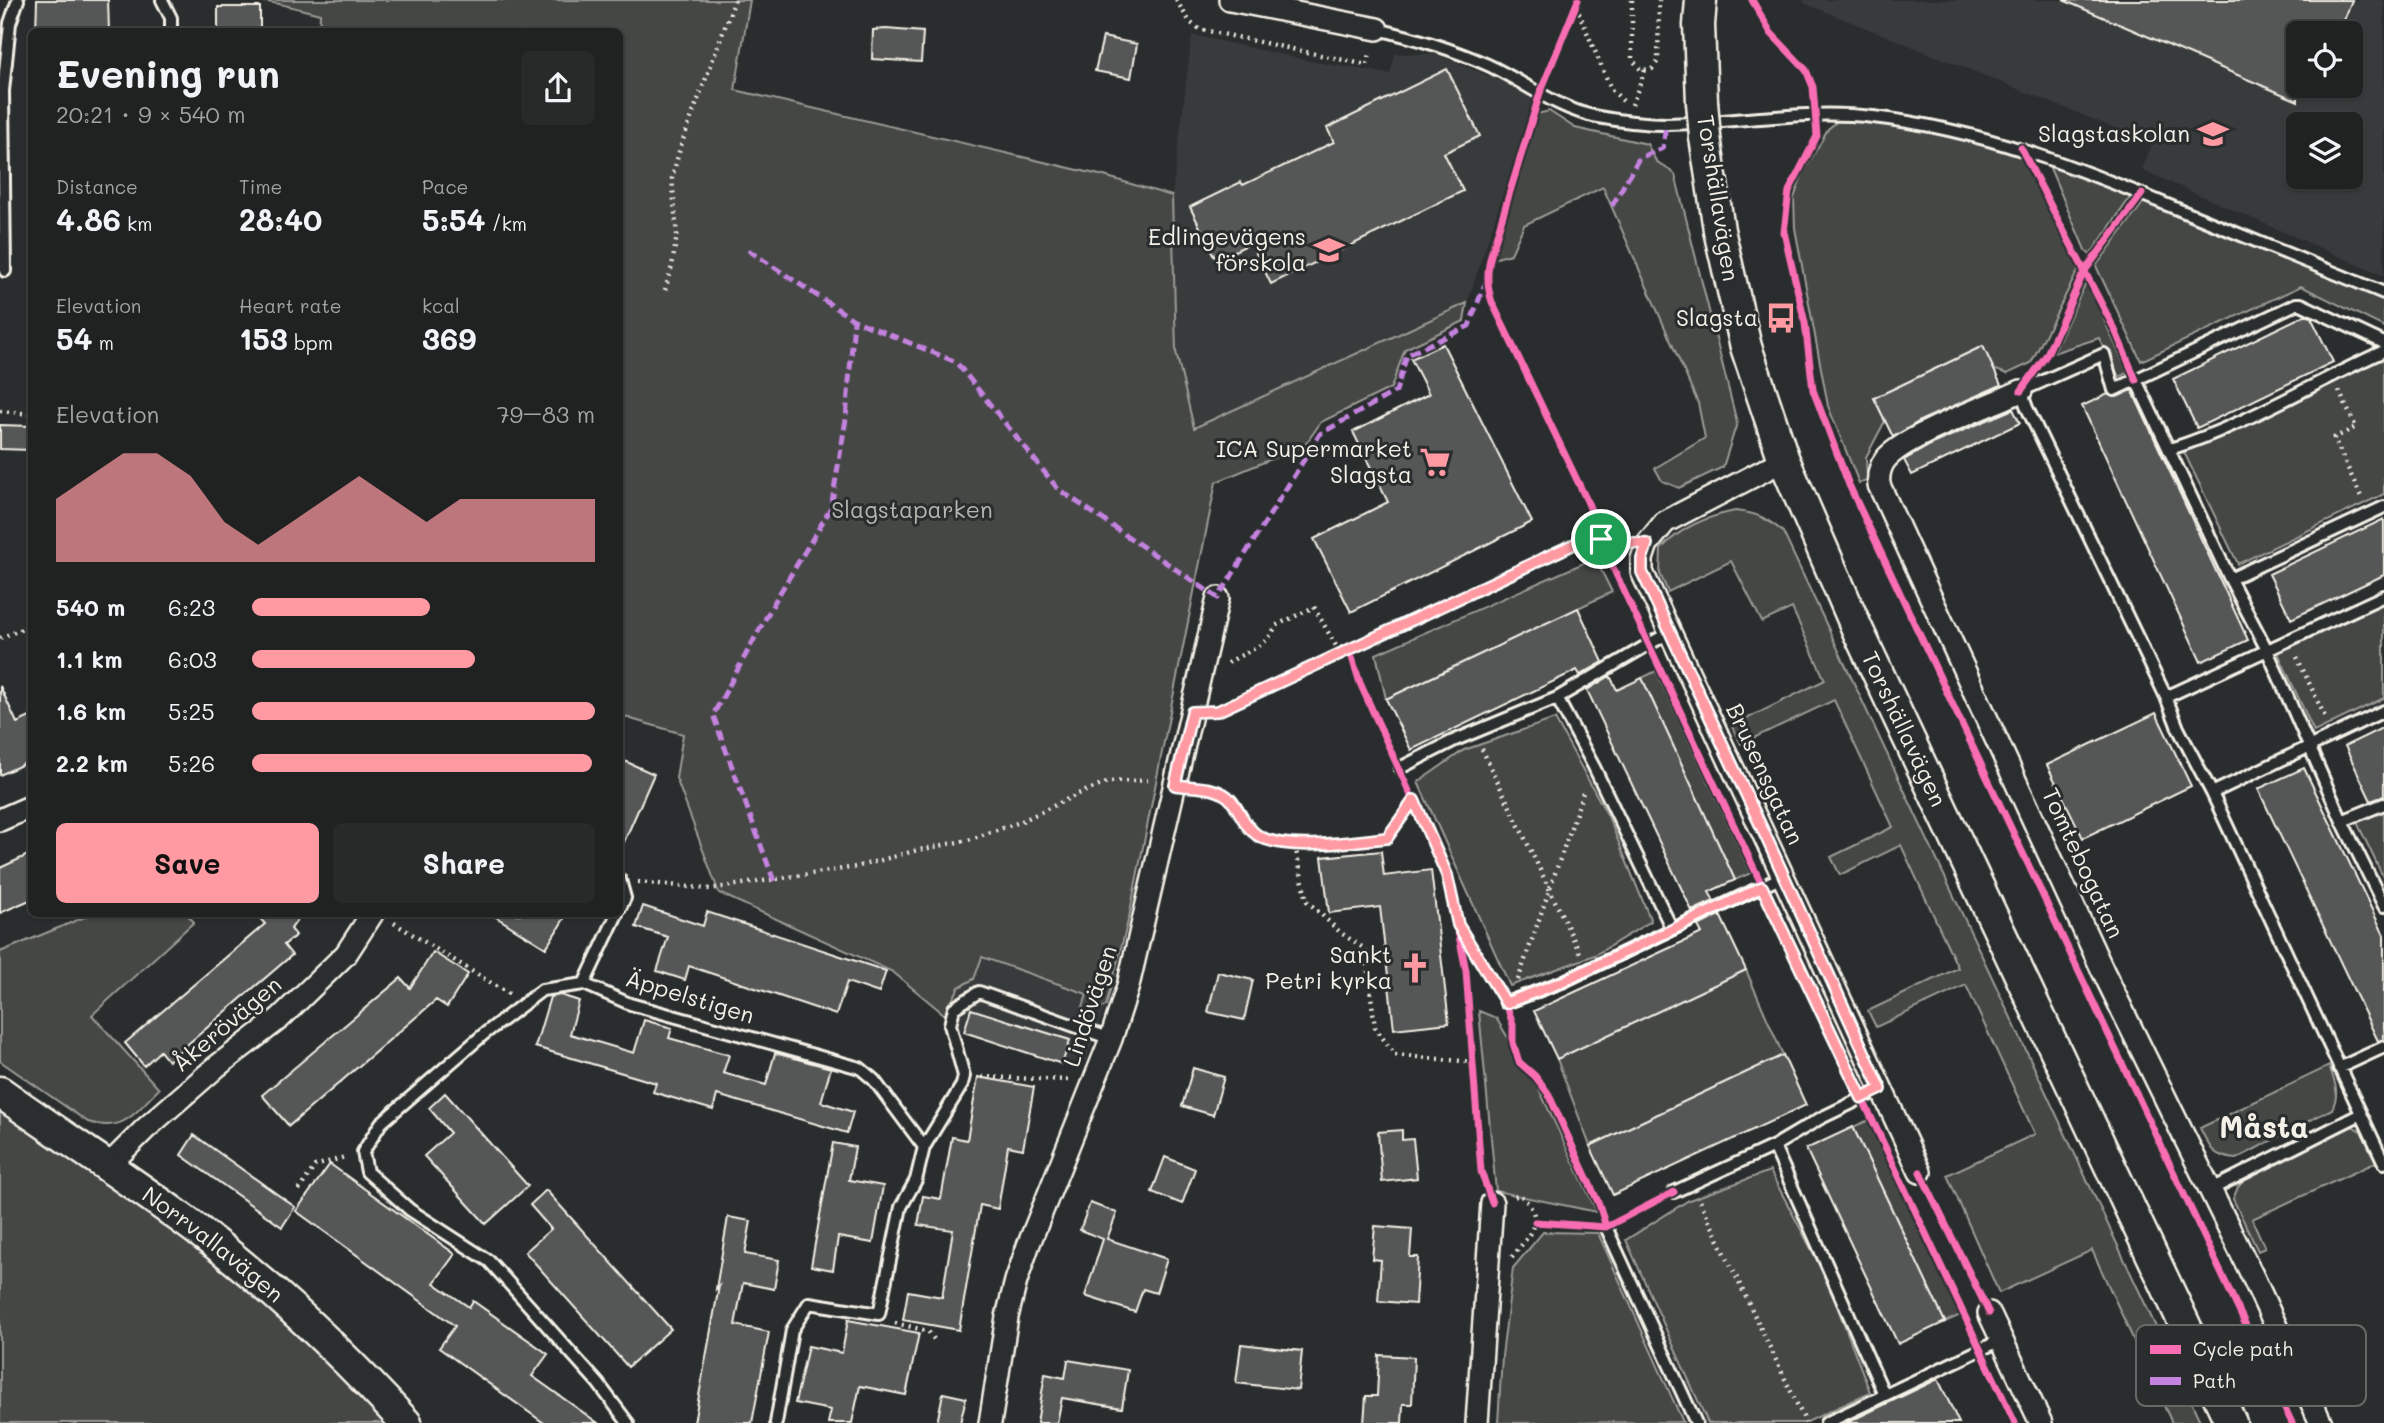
<!DOCTYPE html>
<html lang="en">
<head>
<meta charset="utf-8">
<style>
  :root { --surface:#202222; --page:#282a2a; --text:#f1f3f6; --muted:#a2a4a5; --line:#3d3f40; --accent:#ff9aa2 }
  body { margin:0; font-family:Mali,sans-serif; background:var(--page); color:var(--text); height:100vh; display:flex; flex-direction:column; font-size:26px; white-space:nowrap }
  * { box-sizing:border-box; margin:0 }
  p { font-size:23px; color:var(--muted) }
  .icon { flex:none; width:38px; height:38px; fill:none; stroke:currentColor; stroke-width:2; stroke-linecap:round; stroke-linejoin:round }
  .map { position:relative; flex:1; overflow:hidden }
  .panel { position:absolute; left:28px; top:28px; width:595px; height:889px; display:flex; flex-direction:column; background:var(--surface); border-radius:10px; box-shadow:0 2px 5px #0004,0 0 0 2px var(--line) }
  .panel>* { flex:none }
  .fabs { position:absolute; left:2286px; top:21px; display:grid; gap:14px }
  .fabs a { display:grid; place-items:center; width:77px; height:77px; border-radius:10px; background:var(--surface); box-shadow:0 2px 5px #0004,0 0 0 2px var(--line); font-size:35px }
  .pin { position:absolute; display:grid; place-items:center; width:60px; height:60px; color:#fff; margin:-30px; border:4px solid #fff; border-radius:50%; box-shadow:0 2px 7px #0007 }
  .round { display:grid; place-items:center; flex:none; width:74px; height:74px; border-radius:10px; background:var(--page) }
  .headline { display:flex; align-items:center; justify-content:space-between; height:119px; padding:0 28px }
  h1 { font-size:38px; font-weight:800; line-height:52px }
  .metrics { display:grid; grid-template-columns:repeat(3,1fr); gap:10px; height:119px; padding:7px 28px }
  .metrics div { display:grid; align-content:center }
  .metrics b { font-size:30px; font-weight:800 }
  .metrics small { font-size:19px; font-weight:400 }
  .metrics p { font-size:19px }
  .chart { height:196px; padding:14px 28px }
  .chart p { display:flex; justify-content:space-between }
  .chart svg { width:100%; height:126px; margin-top:7px; fill:var(--accent); opacity:.7 }
  .action { display:flex; gap:14px; margin-top:auto; padding:14px 28px }
  .action a { flex:1; height:80px; border-radius:10px; background:var(--accent); color:#111; font-size:28px; font-weight:800; line-height:80px; text-align:center }
  .action a+a { background:var(--page); color:var(--text) }
  ul { padding:0 28px; list-style:none; font-size:23px }
  li { display:grid; grid-template-columns:112px 84px 1fr; align-items:center; height:52px }
  li i { height:18px; border-radius:9px; background:var(--accent) }
  .map>svg:first-child { display:block }
  .built { fill:#373a3a; fill-rule:evenodd }
  .green { fill:#444645; stroke:#9c9c96; stroke-width:2 }
  .building { fill:#555756; stroke:#f4f1e8; stroke-width:2 }
  .lines { fill:none; stroke-linecap:round; stroke-linejoin:round }
  .lane-casing { stroke:#f4f1e8; stroke-width:16 }
  .street-casing { stroke:#f4f1e8; stroke-width:26 }
  .secondary-casing { stroke:#f4f1e8; stroke-width:35 }
  .path { stroke:#f4f1e8; stroke-width:4.5; stroke-dasharray:2 5; stroke-linecap:butt }
  .lane { stroke:#2a2d2e; stroke-width:10 }
  .street { stroke:#2a2d2e; stroke-width:21 }
  .secondary { stroke:#2a2d2e; stroke-width:30 }
  .secondary-bridge-casing { stroke:#f4f1e8; stroke-width:35; stroke-linecap:butt }
  .secondary-bridge { stroke:#2a2d2e; stroke-width:30 }
  .quiet { stroke:#c483df; stroke-width:5; stroke-dasharray:10 5; stroke-linecap:butt }
  .cycleway-casing { stroke:#2a2d2e; stroke-width:11 }
  .cycleway { stroke:#f96db3; stroke-width:7 }
  .route-casing { stroke:#fff; stroke-width:14 }
  .route { stroke:#ff9aa2; stroke-width:9 }
  .labels { text-anchor:middle; stroke-width:6; stroke-linejoin:round; paint-order:stroke }
  .poi-label { font-size:23px; fill:#f4f1e8; stroke:#2a2d2e; text-anchor:end }
  .street-label { font-size:23px; fill:#f4f1e8; stroke:#2a2d2e }
  .park-label { font-size:23px; fill:#b6b5af; stroke:#2a2d2e }
  .district-label { font-size:30px; font-weight:bold; fill:#f4f1e8; stroke:#2a2d2e }
  .key { fill:#2a2d2e; stroke:#676866; stroke-width:2 }
  .key-label { font-size:19px; fill:#f4f1e8 }
</style>
</head>
<body>
<div class="map">
<svg width="2384" height="1423" viewBox="0 0 2384 1423">
  <rect width="100%" height="100%" fill="#2a2d2e"/>
  <filter id="ink" filterUnits="userSpaceOnUse"><feTurbulence type="fractalNoise" baseFrequency=".0143" numOctaves="2"/><feDisplacementMap in="SourceGraphic" scale="14" xChannelSelector="R" yChannelSelector="G"/><feConvolveMatrix kernelMatrix="1 2 1 2 8 2 1 2 1" color-interpolation-filters="sRGB"/></filter>
  <g filter="url(#ink)">
    <path class="built" d="M1804 0H2384V276L2142 170 2152 143 1804 3ZM2298 33H2350V86H2298ZM2298 124H2350V177H2298Z
      M1192 35 1315 62 1390 74 1395 54H1435L1536 95 1467 303 1194 428 1176 352 1172 196Z
      M982 957 1088 994 1080 1016 1106 1006 1086 1061 1062 1064 964 1032 945 1015 959 987 974 979Z"/>
    <path class="green" d="M254 0H750L735 90 1104 176 1172 196 1176 352 1194 428 1467 303 1464 321 1405 349 1391 388 1321 422 1305 445 1216 482 1129 917 1106 1006 1080 1017 1087 994 982 957 974 979 959 987 945 1015 893 972 719 893 676 778 683 734 631 719 620 714V32L319 31 320 14 280 4Z
      M1549 111 1575 128 1647 144 1656 161 1675 174 1737 423 1723 467 1679 488 1662 481 1655 468 1705 438 1698 403 1603 187 1524 225 1511 254 1493 259 1537 114Z
      M1840 119C1893 119 1981 136 2028 160L2031 173 2073 257 2081 265 2031 363 2007 374 1993 369 1982 346 1874 398 1885 421 1866 457 1867 481 1859 483 1828 406 1795 228 1794 198 1803 173 1828 129Z
      M2054 161 2136 189 2090 255 2085 250 2050 168Z
      M2149 195 2384 290V327L2301 286 2141 361 2096 266Z
      M2087 280 2092 282 2104 320 2128 372 2119 377 2099 338 2053 353Z
      M2384 348V494L2238 564 2181 446Z
      M1735 511C1757 513 1767 518 1783 532L2201 1423H2172L2092 1250 1999 1293 1947 1175 2035 1134 1966 985 1876 1027 1868 1011 1958 968 1901 845 1840 875 1831 857 1893 827 1834 700 1741 744 1732 726 1825 680 1792 608 1762 622 1731 561 1668 592 1660 574 1661 549C1681 527 1706 517 1735 511Z
      M1595 558 1612 592 1386 699 1376 654Z
      M2384 601V698L2314 732 2278 653Z
      M1656 671 1751 873 1735 880 1642 678Z
      M1555 719 1608 816 1651 921 1595 955 1510 986 1418 782 1464 750Z
      M2384 802V879L2354 816Z
      M92 914H187L194 922 92 1015 159 1089C134 1113 125 1133 88 1122L0 1061V952Z
      M1746 970 1783 1055 1590 1146 1557 1059Z
      M1479 1011 1496 1018 1538 1087 1597 1212 1496 1191Z
      M2329 1066C2335 1082 2340 1093 2332 1109L2236 1159C2212 1157 2210 1148 2200 1128Z
      M0 1103C136 1201 275 1298 387 1423H0Z
      M1871 1119 1963 1314 1945 1322 1853 1127Z
      M2352 1126 2361 1131 2377 1162 2252 1219 2265 1248 2258 1251 2233 1199 2238 1187 2247 1177Z
      M1770 1171 1825 1275 1870 1392 1805 1423H1708L1626 1240 1689 1200Z
      M1543 1232 1598 1233 1683 1422 1498 1423 1502 1356 1513 1268Z"/>
    <path class="building" d="M37 0H108L109 32H36Z
      M2063 0H2352L2339 33H2298V101Z
      M218 7H260V32H218Z
      M886 29 923 32 921 62 872 59 873 30Z
      M1103 37 1137 44 1131 78 1095 71Z
      M1447 69 1480 136 1444 153 1463 191 1271 284 1251 243 1216 260 1190 207 1241 182 1243 185 1334 142 1327 128Z
      M2305 315 2311 317 2333 362 2197 428 2173 379Z
      M1443 344 1532 522 1351 612 1314 539 1388 502 1353 432 1429 394 1411 359Z
      M1983 346 2001 385 1922 420 1893 437 1874 398Z
      M2132 390 2248 640 2201 662 2082 406 2108 394 2117 397Z
      M2013 409 2020 423 1912 475 1904 460 1934 443Z
      M0 425 32 426V450L0 449Z
      M2384 519V575L2291 619 2269 574Z
      M1578 608 1603 662 1580 675 1577 670 1411 750 1386 699Z
      M1610 676 1617 690 1642 678 1735 880 1709 892 1714 901 1692 911 1587 690Z
      M0 686 17 723 32 716V760L0 775Z
      M2156 713 2191 786 2083 838 2047 765Z
      M2384 727V796L2371 801 2345 746Z
      M620 759 654 774 620 851Z
      M2304 768 2384 935V1039L2378 1041 2258 789Z
      M1381 851 1384 876 1431 870 1449 1023 1394 1029 1380 907 1329 913 1322 857Z
      M32 853V899L0 913V868Z
      M643 906 703 926 707 912 886 971 879 993 847 982 836 1015 689 966 685 980 657 971 668 937 636 927Z
      M256 914H301L291 929 296 935 284 945 292 955 168 1061 160 1051 144 1066 125 1043 265 924Z
      M491 914H567L546 948Z
      M1720 915 1746 970 1557 1059 1534 1011 1702 933 1698 926Z
      M433 952 468 974 447 1007 436 1000 289 1126 262 1095 401 978 410 988Z
      M1218 972 1253 980 1244 1020 1208 1012Z
      M560 995 579 1001 570 1034 634 1053 644 1020 672 1028 669 1038 729 1055 723 1073 766 1085 775 1053 831 1068 821 1102 853 1112 847 1133 717 1095 713 1110 653 1092 656 1083 535 1047 550 997Z
      M971 1009 1070 1040 1062 1064 964 1032Z
      M1783 1055 1806 1105 1613 1195 1590 1146Z
      M1193 1068 1224 1077 1213 1115 1182 1106Z
      M978 1077 1034 1087 1023 1149 1008 1146 998 1209 980 1205 959 1330 903 1320 908 1291 942 1297 953 1230 918 1225 923 1196 941 1199 952 1137 967 1140Z
      M445 1093 528 1186 486 1224 424 1156 450 1133 429 1108Z
      M1853 1127 1945 1322 1898 1344 1806 1149Z
      M1402 1130V1140L1413 1139 1417 1178 1382 1182 1378 1132Z
      M194 1135 295 1207 282 1227 181 1155Z
      M833 1143 855 1147 849 1180 883 1186 873 1243 838 1237 833 1270 811 1266Z
      M1165 1157 1195 1169 1182 1204 1152 1192Z
      M330 1164 455 1254 434 1283 469 1307 473 1301 548 1354 532 1376 598 1423H544L439 1348 455 1326 296 1211Z
      M546 1190 671 1329 628 1367 525 1252 551 1229 530 1205Z
      M1090 1203 1117 1213 1107 1239 1167 1259 1156 1293 1143 1289 1135 1312 1085 1296 1103 1239 1080 1230Z
      M728 1217 751 1221 745 1254 779 1260 774 1289 743 1283 735 1325 769 1332 752 1423H694L719 1286 716 1289Z
      M1375 1226 1412 1229 1410 1257H1418L1415 1304 1378 1301 1381 1260 1372 1259Z
      M848 1320 919 1333 906 1395 860 1386 852 1423H828L831 1410 795 1403 808 1346 842 1353Z
      M1241 1344 1302 1351 1298 1390 1236 1383Z
      M1379 1355 1414 1357 1412 1404H1403L1402 1423H1364L1366 1396H1377Z
      M1068 1360 1128 1370 1122 1408 1062 1398 1057 1423H1037L1045 1374 1065 1378Z
      M1938 1379 1959 1423H1846Z
      M943 1393 966 1398 960 1423H937Z"/>
    <g class="lines">
      <g class="lane-casing">
        <path id="lane" d="M162 0 171 18V32
          M1377 29C1416 38 1452 49 1488 65 1525 82 1558 110 1598 117 1620 121 1644 124 1667 124 1736 123 1804 109 1873 117 1980 129 2079 168 2177 209 2246 237 2315 265 2384 293
          M5 271 3 91 10 23 18 0
          M2384 343 2301 304H2296L2114 390 2104 354 2021 391 2027 408 2166 697 2178 728 2212 793 2384 1163
          M2136 380 2230 579 2267 650 2342 821 2384 906
          M2170 449C2244 426 2313 383 2384 351
          M2230 579 2384 507
          M2166 697 2384 596
          M1557 698 1594 767 1672 929
          M1400 768 1453 741 1557 698 1670 632
          M2212 793 2384 711
          M2342 821 2384 804
          M620 880 625 898 620 908
          M617 914 584 984 630 1004 860 1068 874 1080 924 1147
          M584 984 542 990 484 1034 381 1123 363 1152 367 1172 410 1210 489 1261 598 1383 628 1423
          M1506 1003 1562 982 1784 876
          M2339 1068 2384 1047
          M1774 1146 1884 1394
          M2210 1190 2361 1114
          M1674 1192 1774 1146 1821 1118 1881 1089
          M1606 1227 1696 1423
          M776 1423 792 1330 809 1303 879 1314 901 1207 916 1180 924 1147 962 1085 964 1076 950 1025 954 1008 979 992 1111 1039
          M1826 1423 2001 1340"/>
      </g>
      <g class="street-casing">
        <path id="street" d="M1230 0 1377 29
          M2021 391C1989 406 1904 436 1885 460 1879 468 1878 476 1879 485L2103 971 2253 1277 2321 1423
          M1784 460 1665 522 1647 544 1642 559V572L1920 1172
          M0 820 32 806
          M107 1167 145 1129 216 1067 280 1018 346 954 372 914
          M1989 1313 2041 1423
          M990 1423 1007 1317 1016 1281 1028 1246 1111 1039 1128 986 1218 598
          M1477 1423 1492 1203"/>
      </g>
      <g class="secondary-casing">
        <g id="secondary">
          <path d="M1701 0 1699 25 1702 102"/>
          <path id="s1" d="M1705 137 1719 230 1746 347 1784 460 1858 631 2231 1423"/>
          <path id="s2" d="M0 1092C66 1139 135 1183 200 1232 274 1288 343 1354 406 1423"/>
        </g>
      </g>
      <path class="path" d="M1176 0 1190 22 1199 29 1367 65 1371 51
        M1632 0V59L1641 70 1652 69 1658 61 1659 0
        M1576 6 1611 89 1624 102
        M1632 105 1645 70
        M665 290 672 266 677 235 672 178 680 148 735 0
        M2339 391 2356 427 2334 438 2362 499
        M0 411 32 414
        M0 638 32 625
        M2297 657 2326 719
        M1228 663C1243 652 1270 646 1275 626L1314 607 1336 646 1350 651
        M1482 749 1581 955
        M1198 788C1243 788 1232 827 1263 838 1302 852 1346 841 1387 838L1414 800
        M1295 846 1307 901 1341 933 1365 949 1375 1027 1395 1055 1473 1062
        M638 882 710 889 856 867 914 851 968 840 1020 822 1078 794 1109 782 1152 780
        M394 923 509 994
        M1518 980 1584 790
        M982 1077 1071 1080
        M299 1190 315 1166 345 1157
        M1700 1201 1806 1423
        M1512 1257C1529 1235 1548 1219 1520 1195L1513 1197
        M895 1323 928 1331 936 1342"/>
      <use href="#lane" class="lane"/>
      <use href="#street" class="street"/>
      <use href="#secondary" class="secondary"/>
      <g class="secondary-bridge-casing">
        <path id="secondary-bridge" d="M1702 102 1705 137"/>
      </g>
      <use href="#secondary-bridge" class="secondary-bridge"/>
      <path class="quiet" d="M1612 206 1639 158 1663 148 1666 124
        M748 250 854 320 956 362 1058 489 1218 598 1320 434 1396 391 1407 355 1469 326 1486 281
        M774 881 713 715 775 601 831 508 846 419 854 320"/>
      <g class="cycleway-casing">
        <path id="cycleway" d="M1578 0 1540 93 1492 251C1487 269 1486 284 1492 302L1588 503 1609 559 1649 645 2015 1423
          M1752 0 1771 33 1806 70 1813 87 1817 136 1789 191 1784 232 1805 323 1813 390 1849 485 2292 1423
          M2021 148 2115 330 2136 380
          M2021 391 2047 354 2084 272 2142 194
          M1350 651 1360 683 1447 875 1466 971 1481 1171 1492 1203
          M1192 711H1218L1585 539 1647 544
          M1464 935 1506 1003 1513 1025V1043L1519 1062 1535 1076 1548 1093 1599 1204 1606 1227
          M1920 1172 1989 1313
          M1535 1222 1606 1227 1674 1192"/>
      </g>
      <use href="#cycleway" class="cycleway"/>
    </g>
  </g>
  <g class="lines" filter="url(#ink)">
    <g class="route-casing">
      <path id="route" d="M1585 539 1647 544 1642 559V572L1767 839 1881 1089 1862 1098 1762 887 1562 982 1506 1003 1458 925 1447 875 1414 800 1387 838C1353 841 1286 853 1257 835 1244 826 1241 812 1231 800 1218 785 1193 788 1175 785L1192 712 1218 711Z"/>
    </g>
    <use href="#route" class="route"/>
  </g>
  <defs>
    <g id="school-bare" transform="scale(2.415)"><path d="M0-5L7-2L0 1L-7-2ZM-4 1L0 2.5L4 1V4Q0 6-4 4Z" fill="#ff9aa2" stroke="#2a2d2e" stroke-width="2.5" paint-order="stroke"/></g>
    <g id="bus-bare" transform="scale(2.415)"><path d="M-5-6H5V4H4V6H2V4H-2V6H-4V4H-5ZM-3.5-4V0h7V-4ZM-3.5 1.2v1.5H-2V1.2ZM2 1.2v1.5H3.5V1.2Z" fill="#ff9aa2" stroke="#2a2d2e" stroke-width="2.5" paint-order="stroke"/></g>
    <g id="supermarket-bare" transform="scale(2.415)"><path d="M-6-5.5h2.5l.6 2H6L4.5 2H-2.5L-4.4-4H-6ZM-1.5 3.2a1.3 1.3 0 1 0 .1 0ZM3 3.2a1.3 1.3 0 1 0 .1 0Z" fill="#ff9aa2" stroke="#2a2d2e" stroke-width="2.5" paint-order="stroke"/></g>
    <g id="church-bare" transform="scale(2.415)"><path d="M-1.2-6h2.4v3.5h3.3v2.4h-3.3V6h-2.4V-.1h-3.3v-2.4h3.3Z" fill="#ff9aa2" stroke="#2a2d2e" stroke-width="2.5" paint-order="stroke"/></g>
  </defs>
  <g fill-rule="evenodd">
    <use href="#school-bare" x="2213" y="134"/>
    <use href="#school-bare" x="1329" y="250"/>
    <use href="#bus-bare" x="1781" y="318"/>
    <use href="#supermarket-bare" x="1435" y="462"/>
    <use href="#church-bare" x="1415" y="968"/>
  </g>
  <g class="labels">
    <g class="poi-label">
      <text x="2190" y="142">Slagstaskolan</text>
      <text x="1306" y="245">Edlingevägens<tspan x="1306" dy="26">förskola</tspan></text>
      <text x="1758" y="326">Slagsta</text>
      <text x="1412" y="457">ICA Supermarket<tspan x="1412" dy="26">Slagsta</tspan></text>
      <text x="1392" y="963">Sankt<tspan x="1392" dy="26">Petri kyrka</tspan></text>
    </g>
    <g class="street-label">
      <text transform="translate(1718 198) rotate(81)" y="8">Torshällavägen</text>
      <text dy="8" stroke="none"><textPath href="#s1" startOffset="628">Torshällavägen</textPath></text>
      <text transform="translate(1765 774) rotate(65)" y="8">Brusensgatan</text>
      <text transform="translate(2083 863) rotate(65)" y="8">Tomtebogatan</text>
      <text transform="translate(690 997) rotate(17)" y="8">Äppelstigen</text>
      <text transform="translate(1090 1006) rotate(-72)" y="8">Lindövägen</text>
      <text transform="translate(227 1024) rotate(-40)" y="8">Åkerövägen</text>
      <text dy="8" stroke="none"><textPath href="#s2" startOffset="262">Norrvallavägen</textPath></text>
    </g>
    <g class="park-label">
      <text x="912" y="518">Slagstaparken</text>
    </g>
    <g class="district-label">
      <text x="2264" y="1138">Måsta</text>
    </g>
  </g>
  <rect x="2136" y="1325" width="230" height="81" rx="10" class="key"/>
  <rect x="2150" y="1345" width="31" height="9" fill="#f96db3"/>
  <rect x="2150" y="1377" width="31" height="8" fill="#c483df"/>
  <g class="key-label">
    <text x="2193" y="1356">Cycle path</text>
    <text x="2193" y="1388">Path</text>
  </g>
</svg>
<div class="fabs">
<a><svg class="icon" aria-label="locate" viewBox="0 0 24 24"><circle cx="12" cy="12" r="6"/><path d="M12 2v4M12 18v4M2 12h4M18 12h4"/></svg></a>
<a><svg class="icon" aria-label="layers" viewBox="0 0 24 24"><path d="M12 4l9 5-9 5-9-5zM3 14l9 5 9-5"/></svg></a>
</div>
<div class="pin" style="left:1601px;top:539px;background:#1e9e55"><svg class="icon" aria-label="arrive" viewBox="0 0 24 24"><path d="M6 21V4h12l-3 4 3 4H6"/></svg></div>
<section class="panel">
<div class="headline"><div><h1>Evening run</h1><p>20:21 · 9 × 540 m</p></div><a class="round"><svg class="icon" aria-label="share" viewBox="0 0 24 24"><path d="M12 15V3M7 8l5-5 5 5M5 13v7h14v-7"/></svg></a></div>
<div class="metrics">
<div><p>Distance</p><b>4.86<small> km</small></b></div>
<div><p>Time</p><b>28:40</b></div>
<div><p>Pace</p><b>5:54<small> /km</small></b></div>
</div>
<div class="metrics">
<div><p>Elevation</p><b>54<small> m</small></b></div>
<div><p>Heart rate</p><b>153<small> bpm</small></b></div>
<div><p>kcal</p><b>369</b></div>
</div>
<div class="chart"><p><span>Elevation</span>79–83 m</p>
<svg viewBox="0 0 160 44" preserveAspectRatio="none"><path d="M0 44V22L10 14L20 6L30 6L40 14L50 30L60 38L70 30L80 22L90 14L100 22L110 30L120 22L130 22L140 22L150 22L160 22V44z"/></svg>
</div>
<ul>
<li><b>540 m</b>6:23<i style="width:52%"></i></li>
<li><b>1.1 km</b>6:03<i style="width:65%"></i></li>
<li><b>1.6 km</b>5:25<i style="width:100%"></i></li>
<li><b>2.2 km</b>5:26<i style="width:99%"></i></li>
</ul>
<div class="action"><a>Save</a><a>Share</a></div>
</section>
</div>
</body>
</html>
